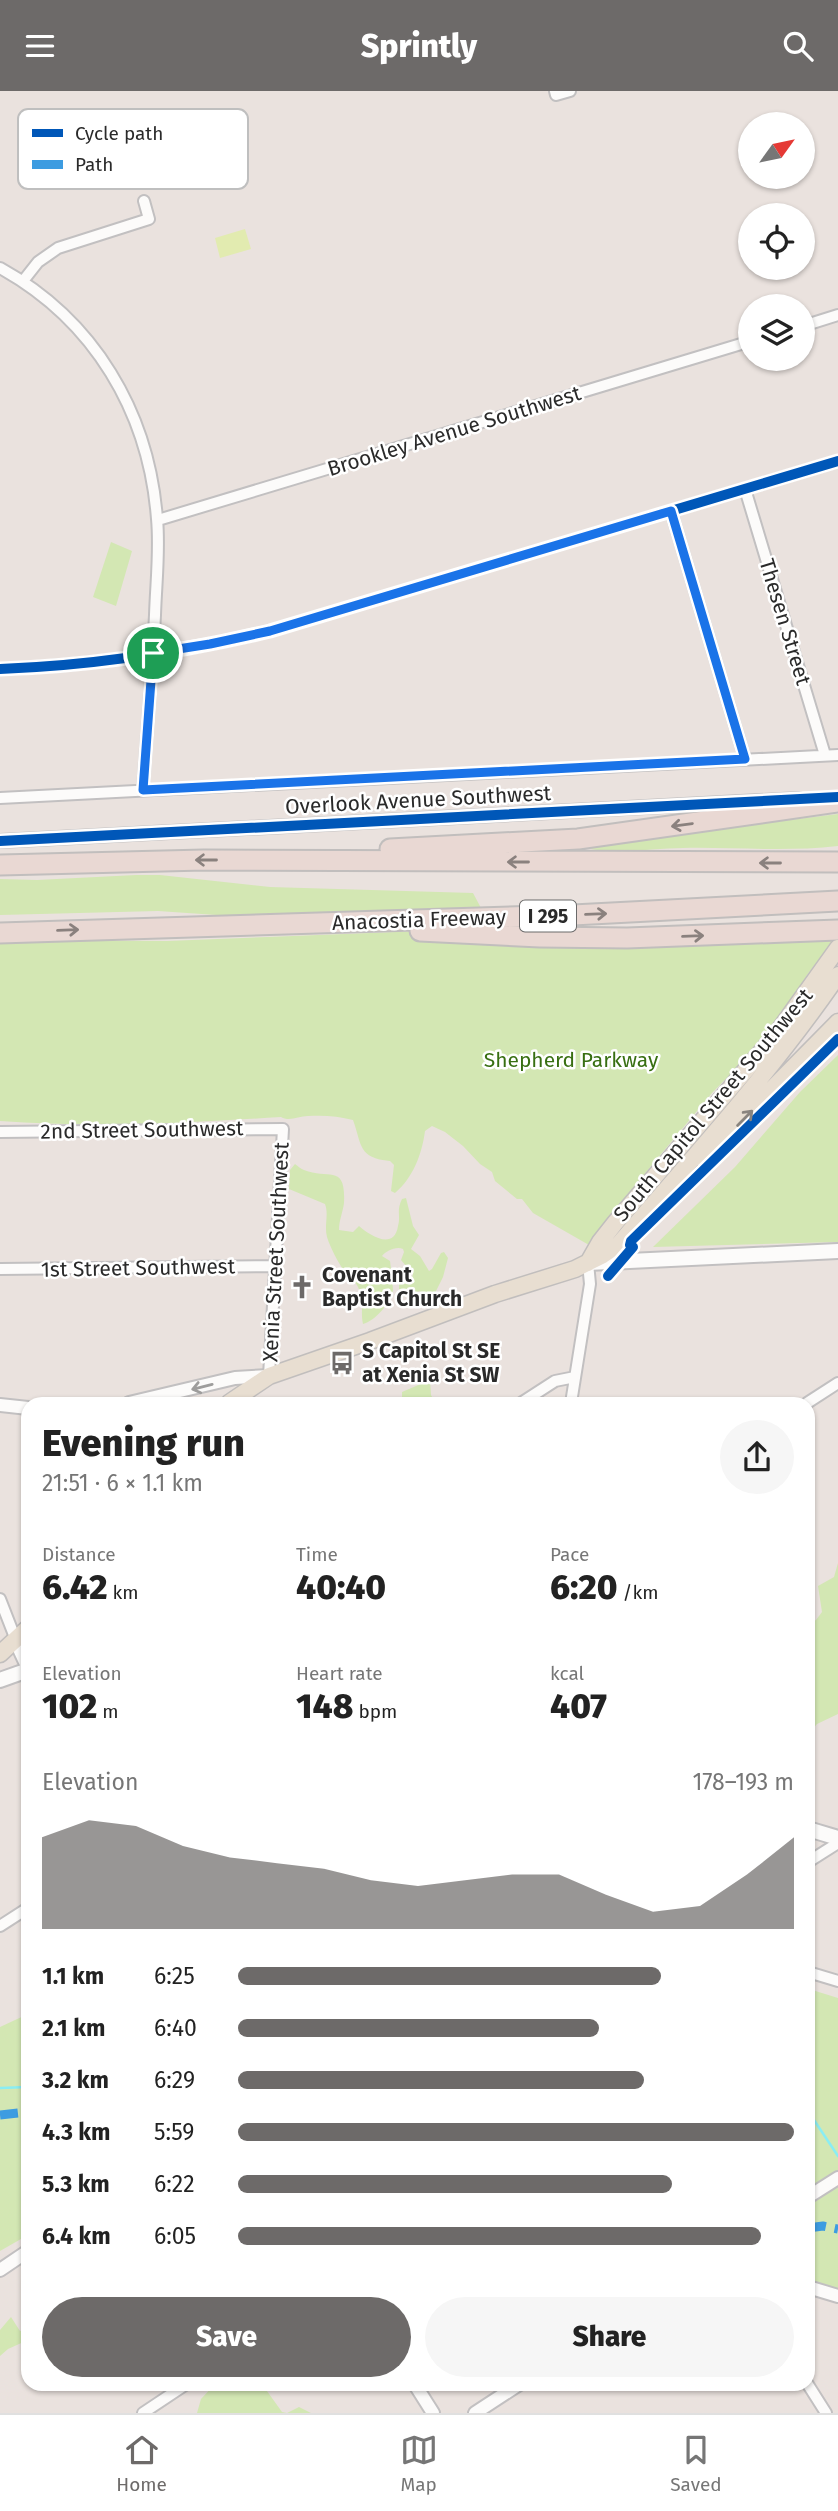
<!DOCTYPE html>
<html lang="en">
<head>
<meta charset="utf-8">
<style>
  :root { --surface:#fff; --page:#f6f6f6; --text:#222; --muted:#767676; --line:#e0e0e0; --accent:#6d6a69 }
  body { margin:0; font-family:"Fira Sans",sans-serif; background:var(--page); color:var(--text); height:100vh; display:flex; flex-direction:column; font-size:26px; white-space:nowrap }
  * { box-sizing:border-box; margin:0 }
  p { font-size:23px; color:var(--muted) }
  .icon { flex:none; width:38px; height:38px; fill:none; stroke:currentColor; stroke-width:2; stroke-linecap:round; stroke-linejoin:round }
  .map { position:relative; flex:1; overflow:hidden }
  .side { position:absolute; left:21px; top:1306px; width:794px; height:994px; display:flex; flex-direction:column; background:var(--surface); border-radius:21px; box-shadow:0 2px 5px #0004 }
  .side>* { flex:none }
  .needle { width:46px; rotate:57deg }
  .buttons { position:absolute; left:738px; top:21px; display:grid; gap:14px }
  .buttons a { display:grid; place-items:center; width:77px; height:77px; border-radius:50%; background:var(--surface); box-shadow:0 2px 5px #0004; font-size:35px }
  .pin { position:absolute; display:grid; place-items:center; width:60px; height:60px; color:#fff; margin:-30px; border:4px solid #fff; border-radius:50%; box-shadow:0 2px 7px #0007 }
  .round { display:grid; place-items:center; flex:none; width:74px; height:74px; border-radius:37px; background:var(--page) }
  .head { display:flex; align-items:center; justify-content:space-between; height:119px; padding:0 21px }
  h1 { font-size:38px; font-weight:800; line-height:52px }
  .metrics { display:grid; grid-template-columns:repeat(3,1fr); gap:10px; height:119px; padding:7px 21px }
  .metrics div { display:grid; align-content:center }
  .metrics b { font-size:35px; font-weight:800 }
  .metrics small { font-size:19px; font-weight:400 }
  .metrics p { font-size:19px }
  .chart { height:196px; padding:14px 21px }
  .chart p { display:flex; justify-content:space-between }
  .chart svg { width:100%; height:126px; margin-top:7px; fill:var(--accent); opacity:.7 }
  .button { display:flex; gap:14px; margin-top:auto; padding:14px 21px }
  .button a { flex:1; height:80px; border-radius:42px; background:var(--accent); color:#fff; font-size:28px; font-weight:800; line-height:80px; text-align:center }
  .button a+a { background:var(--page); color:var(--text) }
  ul { padding:0 21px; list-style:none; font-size:23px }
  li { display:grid; grid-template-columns:112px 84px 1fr; align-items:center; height:52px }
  li i { height:18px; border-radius:9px; background:var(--accent) }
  header { display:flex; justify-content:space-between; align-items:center; height:91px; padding:0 21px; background:var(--accent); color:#fff; font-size:32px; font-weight:800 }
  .dock { display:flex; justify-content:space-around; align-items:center; height:98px; border-top:2px solid var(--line); background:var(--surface); font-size:19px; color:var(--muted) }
  .dock a { display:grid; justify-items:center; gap:4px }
  .dock .active { color:var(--accent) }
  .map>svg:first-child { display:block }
  .green { fill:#d3e7b3 }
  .pitch { fill:#e2ebb0 }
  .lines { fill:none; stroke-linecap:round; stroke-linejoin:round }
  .stream { stroke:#8aedf3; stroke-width:2.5 }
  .minor-casing { stroke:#c2c0c1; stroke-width:14 }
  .tertiary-casing { stroke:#c2c0c1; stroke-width:16 }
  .secondary-casing { stroke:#c2c0c1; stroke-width:18 }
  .primary-casing { stroke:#c1bebd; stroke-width:19 }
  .motorway-casing { stroke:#c1bebd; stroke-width:23 }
  .minor { stroke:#fcfbfa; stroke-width:10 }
  .tertiary { stroke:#fcfbfa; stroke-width:12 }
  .secondary { stroke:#fcfbfa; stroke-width:14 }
  .primary { stroke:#e8ded1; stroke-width:16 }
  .motorway { stroke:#e9d8d3; stroke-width:19 }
  .quiet { stroke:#3d9ce1; stroke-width:9; stroke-dasharray:18 9; stroke-linecap:butt }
  .cycleway-casing { stroke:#fff; stroke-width:15 }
  .cycleway { stroke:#0057b8; stroke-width:10 }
  .oneway { stroke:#8a817e }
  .oneway2 { stroke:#89847e }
  .oneway3 { stroke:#9e9d9c }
  .route-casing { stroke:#fff; stroke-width:14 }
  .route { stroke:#1a73e8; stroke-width:9 }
  .labels { text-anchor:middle; stroke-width:5; stroke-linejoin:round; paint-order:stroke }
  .shield { fill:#fff; stroke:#6a6a6a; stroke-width:2 }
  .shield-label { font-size:19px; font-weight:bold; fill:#2a2a2a }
  .street-label { font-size:21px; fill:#2a2a2a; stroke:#fff }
  .park-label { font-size:21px; fill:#386f12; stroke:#fff }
  .poi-label { font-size:21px; font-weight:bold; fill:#2a2a2a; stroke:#fff; text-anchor:start }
  .key { fill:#fff; stroke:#bfbfbf; stroke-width:2 }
  .key-label { font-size:19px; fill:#2a2a2a }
</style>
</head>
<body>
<header><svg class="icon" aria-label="menu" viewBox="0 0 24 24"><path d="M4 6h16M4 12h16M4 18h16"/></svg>Sprintly<svg class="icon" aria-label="search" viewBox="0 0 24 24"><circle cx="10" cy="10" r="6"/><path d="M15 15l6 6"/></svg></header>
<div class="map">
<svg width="838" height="2322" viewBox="0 0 838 2322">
  <rect width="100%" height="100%" fill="#eae2de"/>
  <path class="green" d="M111 451 132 460 116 515 93 506Z
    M838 723V755C786 761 734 756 683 757 656 757 611 764 587 757L592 754Z
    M136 784H160L270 796 473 802 481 817 231 825 158 820 0 824V788L37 789Z
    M473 838 838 844 807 884 779 934 712 1002 647 1080 589 1154 533 1122 522 1108H517L495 1090 492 1081 480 1073 463 1055 445 1041 432 1035 425 1040C422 1063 413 1087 395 1102L391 1100 394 1074 390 1070C358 1067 362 1054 353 1029 339 1025 323 1024 308 1025 298 1025 290 1031 281 1026 187 1032 94 1037 0 1030V849L167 850Z
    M838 964V1151L653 1156 735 1076 800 1001Z
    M295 1073C298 1075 301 1078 304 1079 329 1089 346 1072 344 1112 343 1121 339 1129 339 1139L353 1141 359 1135C368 1143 394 1161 398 1135 401 1124 396 1120 402 1108L406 1107 413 1135 419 1144 411 1158 420 1165 429 1180 432 1178 441 1162 444 1161 448 1167 443 1186 436 1200 438 1206 427 1211 420 1200 402 1206 399 1200V1193L410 1192 413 1183 401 1169 404 1161 403 1158C396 1155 386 1160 382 1165L390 1170C391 1176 393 1196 393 1199 391 1212 375 1230 363 1233 360 1220 365 1211 358 1196 355 1189 348 1186 344 1180 338 1171 330 1156 327 1146 324 1135 329 1123 325 1113L289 1098 290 1079Z
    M430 1289 431 1304 435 1312H394L402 1307V1301Z
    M838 1472V1623L817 1633 809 1642V1532L816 1529 822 1521 818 1495 834 1486Z
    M809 1898 838 1907V2198L809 2189Z
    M28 1923V2144L0 2160V1936Z
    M11 2226 20 2240 28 2238V2249L8 2258 0 2265V2239Z
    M215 2293H262L282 2321 287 2322 299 2316 311 2322H197L201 2308Z"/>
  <path class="pitch" d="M245 138 251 158 220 167 215 147Z"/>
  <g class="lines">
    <path class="stream" d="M0 1997 28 1996
      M808 2020 838 2065"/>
    <g class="minor-casing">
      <path id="minor" d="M555 0 556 4 570 0
        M0 177C94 229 149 321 157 428 160 459 156 492 155 524 152 582 147 641 143 699
        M23 190 38 171 58 157 149 128 144 110
        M803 235 838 224
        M745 398 825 664
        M671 420 745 668
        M158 429 751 250
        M0 578C91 575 181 561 270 540L838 370
        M0 707 838 664
        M0 1041 283 1038 269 1285
        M0 1178 275 1175
        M521 1312 555 1290 575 1286
        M571 1312 590 1193 588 1172
        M807 1312 838 1292
        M0 1508 16 1549
        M808 1771 838 1752
        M0 1835 28 1817
        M808 1881 838 1890
        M807 2292 826 2322
        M143 2322 188 2292"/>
    </g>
    <g class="tertiary-casing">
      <path id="tertiary" d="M0 750 799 708
        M129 1312 235 1287 269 1285
        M0 1314 28 1317
        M808 2106 838 2087
        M0 2179 28 2160
        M808 2196 838 2205
        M414 2292 433 2322
        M475 2322 521 2292"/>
    </g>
    <g class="secondary-casing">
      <path id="secondary" d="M588 1172 838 1160
        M16 1549 28 1575
        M0 1589 28 1579
        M808 1738 838 1747"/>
    </g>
    <g class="primary-casing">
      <path id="primary" d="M703 1068 838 931
        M588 1172 600 1151 615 1132 775 945 838 857
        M229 1312 269 1285 370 1250 495 1203 575 1178 603 1164 619 1153C694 1065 773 979 838 884
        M0 1563 28 1537"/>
    </g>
    <g class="motorway-casing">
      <path id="motorway" d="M390 758 578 748 838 711
        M0 774 204 769 838 771
        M420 840 540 846 627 847 838 839
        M0 842 573 824 838 810"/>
    </g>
    <use href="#minor" class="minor"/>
    <use href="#tertiary" class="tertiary"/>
    <use href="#secondary" class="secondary"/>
    <use href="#primary" class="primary"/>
    <use href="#motorway" class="motorway"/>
    <path class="quiet" d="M0 2024 28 2021
      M808 2137 823 2135 838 2138"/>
    <g class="cycleway-casing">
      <path id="cycleway" d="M0 578C91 575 181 561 270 540L838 370
        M0 750 838 706
        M608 1185 633 1156 630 1154 631 1150 838 948"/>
    </g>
    <use href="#cycleway" class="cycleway"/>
  </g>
  <defs><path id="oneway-shaft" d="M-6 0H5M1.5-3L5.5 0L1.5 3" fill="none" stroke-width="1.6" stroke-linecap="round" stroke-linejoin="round" transform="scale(1.75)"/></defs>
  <g class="oneway">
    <use href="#oneway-shaft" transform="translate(682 734) rotate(172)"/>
    <use href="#oneway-shaft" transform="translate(206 769) rotate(-180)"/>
    <use href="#oneway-shaft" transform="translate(518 771) rotate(-180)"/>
    <use href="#oneway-shaft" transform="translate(770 772) rotate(-180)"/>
    <use href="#oneway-shaft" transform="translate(596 823) rotate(-2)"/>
    <use href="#oneway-shaft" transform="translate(68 839) rotate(-2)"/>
    <use href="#oneway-shaft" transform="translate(693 845) rotate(-2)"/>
  </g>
  <use class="oneway2" href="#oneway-shaft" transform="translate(745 1027) rotate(-45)"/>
  <use class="oneway3" href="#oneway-shaft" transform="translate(202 1296) rotate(166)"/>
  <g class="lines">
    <g class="route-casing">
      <path id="route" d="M671 420 745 668 143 699 153 562 210 553 270 540Z"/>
    </g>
    <use href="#route" class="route"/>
  </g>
  <defs>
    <g id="church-bare" transform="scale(1.89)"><path d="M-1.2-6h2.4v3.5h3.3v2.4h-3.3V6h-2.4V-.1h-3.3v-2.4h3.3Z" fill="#6d6a69" stroke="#fff" stroke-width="2.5" paint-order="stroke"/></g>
    <g id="bus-bare" transform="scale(1.89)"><path d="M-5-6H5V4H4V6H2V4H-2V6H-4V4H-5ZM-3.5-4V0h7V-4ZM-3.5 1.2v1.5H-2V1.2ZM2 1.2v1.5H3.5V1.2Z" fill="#6d6a69" stroke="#fff" stroke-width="2.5" paint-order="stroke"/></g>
  </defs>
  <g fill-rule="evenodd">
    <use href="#church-bare" x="302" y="1196"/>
    <use href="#bus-bare" x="342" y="1272"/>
  </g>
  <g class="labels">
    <rect class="shield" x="520" y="809.5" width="56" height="31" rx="5"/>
    <g class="shield-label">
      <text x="548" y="832">I 295</text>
    </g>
    <g class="street-label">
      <text transform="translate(454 340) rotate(-17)" y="7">Brookley Avenue Southwest</text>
      <text transform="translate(785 531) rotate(73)" y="7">Thesen Street</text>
      <text transform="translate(418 709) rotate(-3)" y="7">Overlook Avenue Southwest</text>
      <text transform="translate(419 829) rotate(-2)" y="7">Anacostia Freeway</text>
      <text transform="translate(713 1014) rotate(-50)" y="7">South Capitol Street Southwest</text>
      <text transform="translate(142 1039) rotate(-1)" y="7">2nd Street Southwest</text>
      <text transform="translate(276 1161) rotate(-87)" y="7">Xenia Street Southwest</text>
      <text transform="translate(138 1177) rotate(-1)" y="7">1st Street Southwest</text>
    </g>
    <g class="park-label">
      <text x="571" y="976">Shepherd Parkway</text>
    </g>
    <g class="poi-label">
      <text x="322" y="1191">Covenant<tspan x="322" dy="24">Baptist Church</tspan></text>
      <text x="362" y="1267">S Capitol St SE<tspan x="362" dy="24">at Xenia St SW</tspan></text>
    </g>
  </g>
  <rect x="18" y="18" width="230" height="80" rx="10" class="key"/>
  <rect x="32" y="38" width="31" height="8" fill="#0057b8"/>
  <rect x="32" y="69" width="31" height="9" fill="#3d9ce1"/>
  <g class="key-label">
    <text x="75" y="49">Cycle path</text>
    <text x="75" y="80">Path</text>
  </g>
</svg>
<div class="buttons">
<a><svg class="needle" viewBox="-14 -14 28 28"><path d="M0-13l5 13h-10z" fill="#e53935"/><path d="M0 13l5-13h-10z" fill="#767676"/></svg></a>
<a><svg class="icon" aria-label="locate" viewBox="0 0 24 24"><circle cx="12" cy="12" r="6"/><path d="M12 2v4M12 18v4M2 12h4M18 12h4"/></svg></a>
<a><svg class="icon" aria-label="layers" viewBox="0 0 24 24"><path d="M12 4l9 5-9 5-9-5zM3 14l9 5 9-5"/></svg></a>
</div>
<div class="pin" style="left:153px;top:562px;background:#1e9e55"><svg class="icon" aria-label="arrive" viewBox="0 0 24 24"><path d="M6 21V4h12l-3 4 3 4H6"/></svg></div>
<section class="side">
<div class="head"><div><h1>Evening run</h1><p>21:51 · 6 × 1.1 km</p></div><a class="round"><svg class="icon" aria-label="share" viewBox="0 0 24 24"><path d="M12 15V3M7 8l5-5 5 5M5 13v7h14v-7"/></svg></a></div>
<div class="metrics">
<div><p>Distance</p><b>6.42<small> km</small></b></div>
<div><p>Time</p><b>40:40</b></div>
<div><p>Pace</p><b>6:20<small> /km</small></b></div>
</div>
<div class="metrics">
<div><p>Elevation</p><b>102<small> m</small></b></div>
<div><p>Heart rate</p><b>148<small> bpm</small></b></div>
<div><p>kcal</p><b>407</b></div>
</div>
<div class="chart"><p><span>Elevation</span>178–193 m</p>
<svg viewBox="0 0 160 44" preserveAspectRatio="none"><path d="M0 44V12L10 6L20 8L30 15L40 19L50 21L60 23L70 27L80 29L90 27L100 25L110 25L120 32L130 38L140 36L150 25L160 12V44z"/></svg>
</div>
<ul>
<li><b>1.1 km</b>6:25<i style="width:76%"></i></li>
<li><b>2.1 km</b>6:40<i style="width:65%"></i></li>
<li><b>3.2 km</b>6:29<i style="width:73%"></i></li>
<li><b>4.3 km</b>5:59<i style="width:100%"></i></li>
<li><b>5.3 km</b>6:22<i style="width:78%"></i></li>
<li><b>6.4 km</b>6:05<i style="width:94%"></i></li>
</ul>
<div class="button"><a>Save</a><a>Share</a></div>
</section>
</div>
<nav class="dock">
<a class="active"><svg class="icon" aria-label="home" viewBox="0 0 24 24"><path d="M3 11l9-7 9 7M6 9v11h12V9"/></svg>Home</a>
<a><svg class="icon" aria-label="map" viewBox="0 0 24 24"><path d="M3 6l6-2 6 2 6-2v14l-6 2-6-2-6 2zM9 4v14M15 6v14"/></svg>Map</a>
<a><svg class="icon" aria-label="saved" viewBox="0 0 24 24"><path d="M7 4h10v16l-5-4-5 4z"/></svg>Saved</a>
</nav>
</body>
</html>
